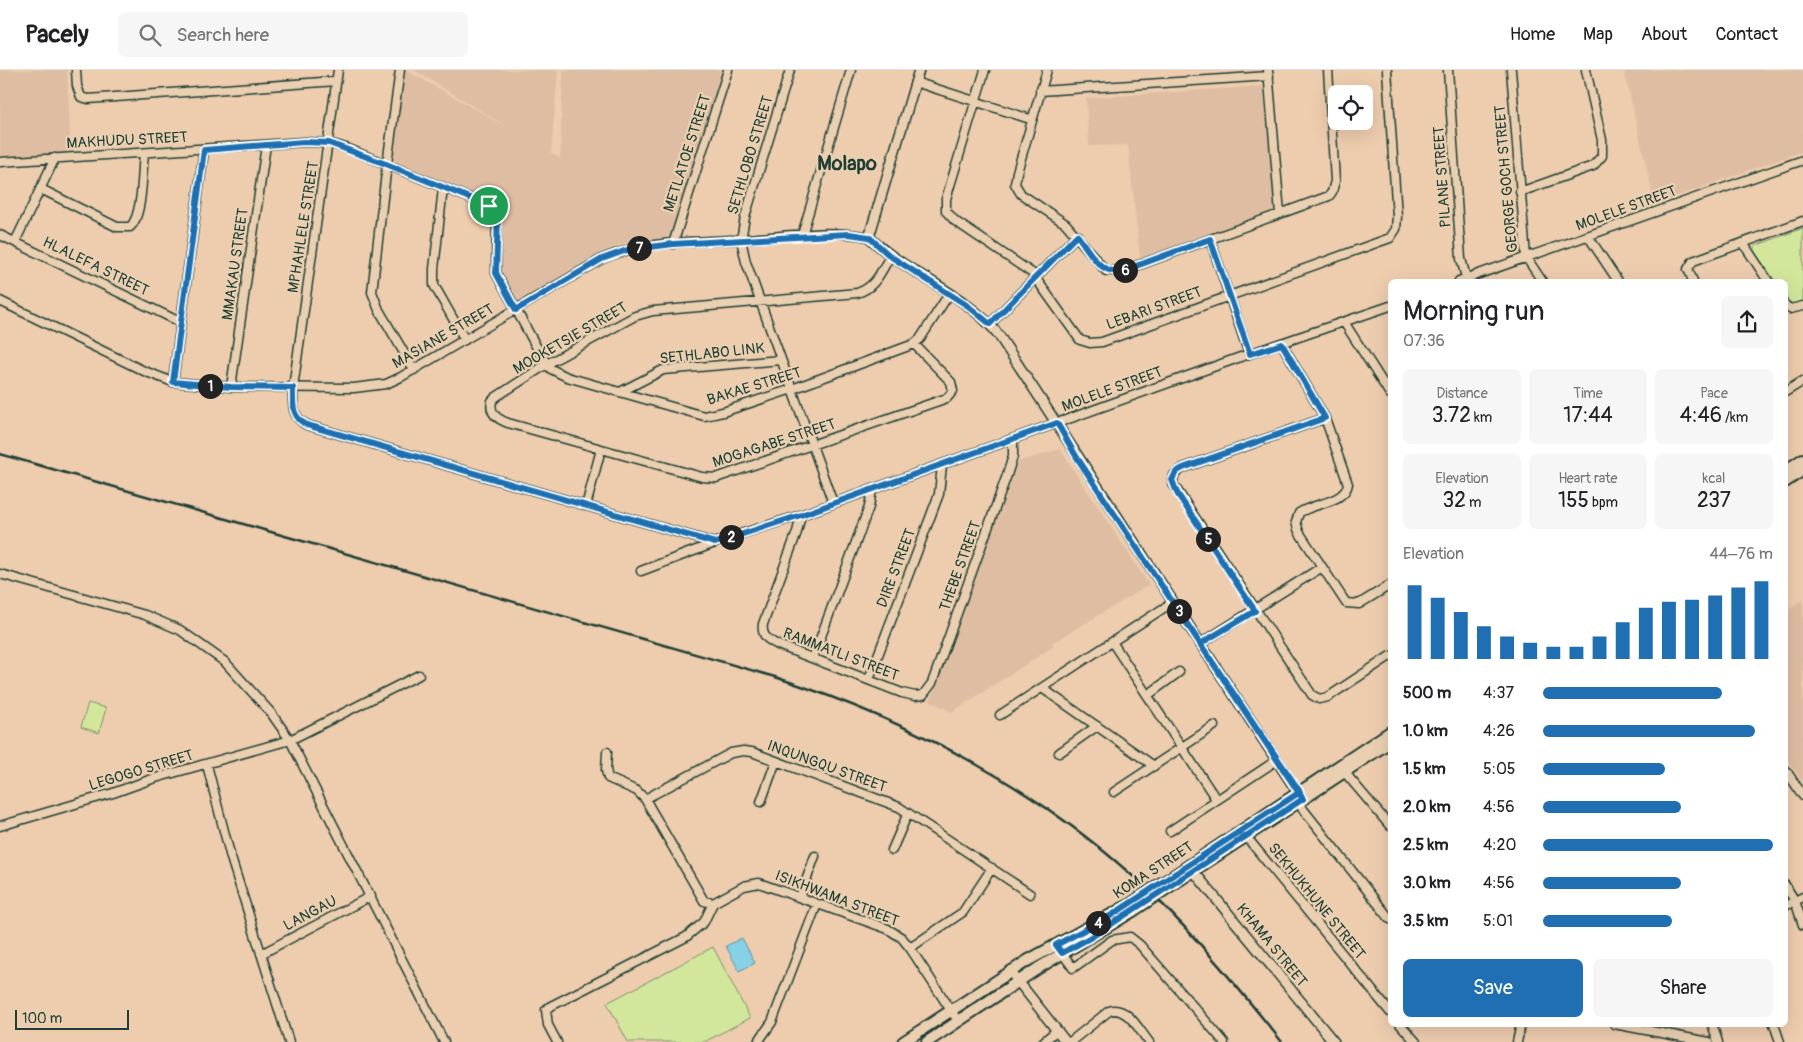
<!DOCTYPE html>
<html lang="en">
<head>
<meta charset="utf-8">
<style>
  :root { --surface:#fff; --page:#f6f6f6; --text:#202124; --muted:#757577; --line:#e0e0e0; --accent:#1f6fb2 }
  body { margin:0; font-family:Pangolin,sans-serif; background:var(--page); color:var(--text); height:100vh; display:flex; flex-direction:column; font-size:19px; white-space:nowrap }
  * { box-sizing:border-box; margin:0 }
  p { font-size:16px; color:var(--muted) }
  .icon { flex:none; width:28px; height:28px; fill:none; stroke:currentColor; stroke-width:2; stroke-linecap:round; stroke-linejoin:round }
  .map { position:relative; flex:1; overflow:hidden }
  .panel { position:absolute; left:1388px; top:209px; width:400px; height:748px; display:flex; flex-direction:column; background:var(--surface); border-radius:8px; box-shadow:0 5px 20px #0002 }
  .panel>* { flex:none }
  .controls { position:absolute; left:1328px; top:15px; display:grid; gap:10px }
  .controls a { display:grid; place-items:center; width:45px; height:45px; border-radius:8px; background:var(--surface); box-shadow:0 5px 20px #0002; font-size:25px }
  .scale { position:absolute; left:15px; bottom:12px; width:114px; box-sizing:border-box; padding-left:5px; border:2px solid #1f3d34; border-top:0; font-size:14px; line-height:18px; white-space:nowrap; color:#1f3d34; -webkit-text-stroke:4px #ead0b1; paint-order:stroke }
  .pin { position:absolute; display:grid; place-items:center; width:42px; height:42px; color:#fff; margin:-21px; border:2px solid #fff; border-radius:50%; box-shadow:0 1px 5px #0007 }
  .km { position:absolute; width:25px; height:25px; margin:-12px; border-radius:50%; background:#222; color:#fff; font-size:14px; line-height:25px; text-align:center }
  .round { display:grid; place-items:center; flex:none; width:52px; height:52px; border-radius:8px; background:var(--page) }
  .headline { display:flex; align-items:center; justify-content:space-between; height:85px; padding:0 15px }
  h1 { font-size:28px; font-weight:600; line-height:38px }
  .stats { display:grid; grid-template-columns:repeat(3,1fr); gap:8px; height:85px; padding:5px 15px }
  .stats div { display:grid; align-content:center; border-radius:8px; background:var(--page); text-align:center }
  .stats b { font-size:21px; font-weight:600 }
  .stats small { font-size:14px; font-weight:400 }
  .stats p { font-size:14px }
  .chart { height:140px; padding:10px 15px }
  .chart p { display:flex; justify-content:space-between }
  .chart svg { width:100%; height:90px; margin-top:5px; stroke:var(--accent); stroke-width:6 }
  .primary-button { display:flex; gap:10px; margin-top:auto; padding:10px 15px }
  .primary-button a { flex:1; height:58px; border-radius:8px; background:var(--accent); color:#fff; font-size:20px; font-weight:600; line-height:58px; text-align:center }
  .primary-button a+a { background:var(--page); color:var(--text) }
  ul { padding:0 15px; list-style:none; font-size:16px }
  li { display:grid; grid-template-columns:80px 60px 1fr; align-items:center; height:38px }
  li i { height:12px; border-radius:6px; background:var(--accent) }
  header { display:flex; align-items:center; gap:30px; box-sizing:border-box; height:70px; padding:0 25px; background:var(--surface); border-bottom:1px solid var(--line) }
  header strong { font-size:24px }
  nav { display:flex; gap:28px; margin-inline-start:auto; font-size:18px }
  .search { width:350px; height:45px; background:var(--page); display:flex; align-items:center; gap:12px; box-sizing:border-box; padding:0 18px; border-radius:8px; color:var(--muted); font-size:19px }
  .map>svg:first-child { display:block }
  .built { fill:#debda2 }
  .green { fill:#d2e79c; stroke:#789268 }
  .water { fill:#87d1e7; stroke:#5d969f }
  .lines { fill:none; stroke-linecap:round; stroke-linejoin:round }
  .minor-casing { stroke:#1f3d34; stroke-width:11 }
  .tertiary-casing { stroke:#1f3d34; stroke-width:12 }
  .secondary-casing { stroke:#1f3d34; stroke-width:14 }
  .minor { stroke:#ead0b1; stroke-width:8 }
  .tertiary { stroke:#ead0b1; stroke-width:9 }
  .secondary { stroke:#ead0b1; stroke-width:10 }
  .rail { stroke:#1f3d34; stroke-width:2.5 }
  .secondary-bridge-casing { stroke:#1f3d34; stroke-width:14; stroke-linecap:butt }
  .secondary-bridge { stroke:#ead0b1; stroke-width:10 }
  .route-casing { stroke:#fff; stroke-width:10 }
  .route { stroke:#1f6fb2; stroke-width:6 }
  .labels { text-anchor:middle; stroke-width:4.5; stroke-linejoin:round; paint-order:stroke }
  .street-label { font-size:15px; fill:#1f3d34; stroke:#ead0b1 }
  .district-label { font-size:20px; font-weight:bold; fill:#1f3d34; stroke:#ead0b1 }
</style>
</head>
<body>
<header>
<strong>Pacely</strong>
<div class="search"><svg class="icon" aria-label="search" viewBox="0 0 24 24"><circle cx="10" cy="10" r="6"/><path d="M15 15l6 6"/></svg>Search here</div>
<nav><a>Home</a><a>Map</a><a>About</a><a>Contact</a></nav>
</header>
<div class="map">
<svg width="1803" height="972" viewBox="0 0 1803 972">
  <rect width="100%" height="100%" fill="#eeccae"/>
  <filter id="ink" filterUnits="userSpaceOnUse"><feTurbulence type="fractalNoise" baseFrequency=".02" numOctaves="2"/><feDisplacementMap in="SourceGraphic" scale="10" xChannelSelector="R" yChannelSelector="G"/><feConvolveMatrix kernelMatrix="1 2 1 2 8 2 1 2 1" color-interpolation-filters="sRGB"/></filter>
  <g filter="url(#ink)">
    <path class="built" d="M0 0H67L71 82 0 88Z
      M406 0 512 60 414 0H558L551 83 560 88 563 0H725L673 168 616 176 517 233 497 200 496 147 393 92Z
      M1624 0H1803V81L1655 134Z
      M1263 16 1275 142 1140 188 1128 75 1089 76 1086 28Z
      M1060 379 1149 515 1052 573 1054 576 952 642 930 631 1018 392Z
      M1803 530V713L1785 686V542Z"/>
    <path class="green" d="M1803 158V233C1785 238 1785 225 1785 211H1775L1755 182V176Z
      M88 633 106 638 99 663 81 657Z
      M713 877 750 948 704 972H628L607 933Z"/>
    <path class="water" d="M742 868 755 893 739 901 726 876Z"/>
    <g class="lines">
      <g class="minor-casing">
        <path id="minor" d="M76 0 77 16 81 27 88 29 336 11
          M338 0 293 318C293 334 291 347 307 355L715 473
          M400 0 387 94 372 222 379 240 414 300
          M790 0 745 147 741 170 746 192 833 433
          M985 0 946 129V141L955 151 1032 203 1080 270 1090 273 1102 272 1390 168 1396 159 1397 146 1387 0
          M1047 0 1017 102 1015 114 1021 124 1066 154 1106 201 1125 200 1329 126 1332 122 1335 111 1328 0
          M1268 0 1280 144
          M1448 0 1461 189 1467 211
          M1511 0 1526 187 1542 211
          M915 12 1030 49
          M1040 21 1269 6
          M0 92 304 72 329 73 349 79 489 136 497 142 496 203 542 287 551 299 567 307 704 346 723 342 792 319 914 274 920 269 949 224
          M443 118 434 199V215L465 270
          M41 119 117 157H130C143 146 142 101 144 83
          M1520 122 1593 96 1602 86V70L1586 0
          M0 165 180 252
          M802 165 851 0
          M1588 166 1618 211
          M1210 169 1249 284
          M15 172 55 88
          M1743 173 1768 211
          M673 174 728 0
          M890 186C881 202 875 218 857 223L653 241 635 246 547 294 496 327 492 331C489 343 497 349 508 353L702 407 716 408 947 328 953 321 951 312 914 274
          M1459 211 1803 90
          M1693 211 1688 199 1693 191 1803 151
          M0 231 144 301 173 312 231 317 354 318 386 314 401 307 602 189C647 169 699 173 746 169 786 166 830 159 869 167
          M1785 235 1790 239 1803 236
          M1344 252 1390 324
          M990 254 1077 165
          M1282 274 1325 348 1348 414C1345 433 1313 433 1299 443L1296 452 1299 462 1346 533 1359 534 1390 515
          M173 312 204 80
          M231 317 266 75
          M620 322 663 300 781 290
          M1785 322 1803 311
          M1325 348 1183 398 1174 405 1173 414 1312 625 1319 629 1328 627 1390 586
          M586 436 601 379
          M801 445 797 462 763 554C761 566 768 570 778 575L902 623 915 626 923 625 932 613 1007 405 1013 386V370
          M641 501 728 468 801 445 1249 284 1390 236
          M0 504 145 545 180 560 225 592 271 643 290 670 444 972
          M1112 572 1216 729
          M1200 574 1322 497
          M813 588 869 437 872 420
          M869 609 939 424 942 395
          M1042 618 1154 696
          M1148 625 1179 602
          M1000 645 1173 532
          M607 682 606 700 608 708 637 721 645 729 704 831 713 833 744 816 759 813 888 859 902 868 910 878 958 951
          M1059 683 1097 656
          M207 695 231 788 289 972
          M1341 698 1390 756
          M1785 699 1803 726
          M1114 722 1214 656
          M645 729 731 683 743 681 752 682 899 737 1030 824
          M1295 729 1390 849
          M761 732 776 691
          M0 756 113 723 152 709 290 670 419 605
          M1170 761 1277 690
          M1244 764 1390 942
          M892 780 908 743
          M1785 815 1795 831 1803 855
          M800 827 815 786
          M1785 836 1803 827
          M910 878 963 842 992 798
          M1060 880 1073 898 1112 870 1130 867 1140 875 1224 972
          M261 884 371 826
          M1400 954 1416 972
          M1614 954 1709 972
          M1712 954 1718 972
          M1774 954 1780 972
          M557 972 548 955 546 940 549 937 686 867 704 852 713 833
          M758 972 772 952 817 834
          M1043 972 1056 961
          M1070 972 1109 941C1127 935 1139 960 1149 972
          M1517 972 1521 954"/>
      </g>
      <g class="tertiary-casing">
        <path id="tertiary" d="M919 0 869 167C907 204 965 223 998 264L1302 729
          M1190 797 1334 972
          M1010 901 1066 972"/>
      </g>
      <g class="secondary-casing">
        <path id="secondary" d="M1785 401 1803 389
          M1785 412 1803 400
          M1164 812 1390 662
          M1169 817 1390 672
          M903 972 1027 891 1129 835
          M927 972 1040 897 1133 841"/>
      </g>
      <use href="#minor" class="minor"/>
      <use href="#tertiary" class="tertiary"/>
      <use href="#secondary" class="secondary"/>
      <path class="rail" d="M0 384 775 607C915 653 1041 719 1149 821 1198 868 1240 920 1282 972"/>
      <g class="secondary-bridge-casing">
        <path id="secondary-bridge" d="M1129 835 1163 812
          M1133 841 1169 817"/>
      </g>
      <use href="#secondary-bridge" class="secondary-bridge"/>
    </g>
  </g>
  <g class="lines" filter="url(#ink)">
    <g class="route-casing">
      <path id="route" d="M489 136 386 94 329 73 304 72 204 80 173 312 231 317 293 318C293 334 291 347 307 355L715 473 801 445 1057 353 1076 386 1303 729 1093 866 1062 883 1056 875 1112 845 1300 722 1200 574 1255 541 1177 423 1172 410 1176 402 1183 398 1325 348 1282 274 1250 284 1210 169 1125 200C1100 207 1091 183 1077 165L990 254 968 236 890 186 869 167 849 164 673 174 627 180 602 189 516 240 496 203 498 147 497 142 489 136"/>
    </g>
    <use href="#route" class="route"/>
  </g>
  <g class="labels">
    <g class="street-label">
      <text transform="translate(127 70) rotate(-3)" y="5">MAKHUDU STREET</text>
      <text transform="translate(687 83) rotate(-72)" y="5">METLATOE STREET</text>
      <text transform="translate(750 85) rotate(-73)" y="5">SETHLOBO STREET</text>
      <text transform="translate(1442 107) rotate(-94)" y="5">PILANE STREET</text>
      <text transform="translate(1506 109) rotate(-95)" y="5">GEORGE GOCH STREET</text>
      <text transform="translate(1626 138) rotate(-20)" y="5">MOLELE STREET</text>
      <text transform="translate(303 157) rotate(-81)" y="5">MPHAHLELE STREET</text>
      <text transform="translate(235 194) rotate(-82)" y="5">MMAKAU STREET</text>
      <text transform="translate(96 196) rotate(26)" y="5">HLALEFA STREET</text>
      <text transform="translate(1154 238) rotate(-20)" y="5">LEBARI STREET</text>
      <text transform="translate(443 266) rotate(-30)" y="5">MASIANE STREET</text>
      <text transform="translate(570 268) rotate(-30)" y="5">MOOKETSIE STREET</text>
      <text transform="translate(712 283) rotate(-6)" y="5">SETHLABO LINK</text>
      <text transform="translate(754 316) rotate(-17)" y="5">BAKAE STREET</text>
      <text transform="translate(1112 319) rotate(-20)" y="5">MOLELE STREET</text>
      <text transform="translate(774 373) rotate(-18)" y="5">MOGAGABE STREET</text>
      <text transform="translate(960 496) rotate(-70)" y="5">THEBE STREET</text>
      <text transform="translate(896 498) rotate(-69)" y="5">DIRE STREET</text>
      <text transform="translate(841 584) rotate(21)" y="5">RAMMATLI STREET</text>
      <text transform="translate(827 696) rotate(20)" y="5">INQUNGQU STREET</text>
      <text transform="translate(141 700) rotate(-17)" y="5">LEGOGO STREET</text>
      <text transform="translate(1153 800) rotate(-33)" y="5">KOMA STREET</text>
      <text transform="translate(837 828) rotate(21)" y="5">ISIKHWAMA STREET</text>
      <text transform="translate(1317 831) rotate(51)" y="5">SEKHUKHUNE STREET</text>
      <text transform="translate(310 843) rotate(-28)" y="5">LANGAU</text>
      <text transform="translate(1272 875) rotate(51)" y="5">KHAMA STREET</text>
    </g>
    <g class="district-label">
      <text x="847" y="100">Molapo</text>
    </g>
  </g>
</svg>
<div class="controls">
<a><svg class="icon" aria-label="locate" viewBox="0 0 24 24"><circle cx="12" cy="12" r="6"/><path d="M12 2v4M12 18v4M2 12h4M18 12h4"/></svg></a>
</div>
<div class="scale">100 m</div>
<div class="pin" style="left:489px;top:136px;background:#1e9e55"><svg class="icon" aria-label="arrive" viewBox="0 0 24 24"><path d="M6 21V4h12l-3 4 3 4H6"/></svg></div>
<b class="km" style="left:210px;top:316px">1</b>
<b class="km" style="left:731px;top:467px">2</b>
<b class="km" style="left:1179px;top:541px">3</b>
<b class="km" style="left:1098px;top:853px">4</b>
<b class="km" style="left:1208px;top:469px">5</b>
<b class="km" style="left:1125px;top:200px">6</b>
<b class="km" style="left:639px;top:178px">7</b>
<section class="panel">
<div class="headline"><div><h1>Morning run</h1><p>07:36</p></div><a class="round"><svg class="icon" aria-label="share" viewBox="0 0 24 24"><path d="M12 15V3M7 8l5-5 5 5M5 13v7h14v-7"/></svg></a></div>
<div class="stats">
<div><p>Distance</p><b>3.72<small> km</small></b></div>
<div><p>Time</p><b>17:44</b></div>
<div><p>Pace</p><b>4:46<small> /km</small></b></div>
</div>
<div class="stats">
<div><p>Elevation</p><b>32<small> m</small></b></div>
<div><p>Heart rate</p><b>155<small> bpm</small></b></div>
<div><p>kcal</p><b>237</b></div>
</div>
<div class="chart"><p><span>Elevation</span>44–76 m</p>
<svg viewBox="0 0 160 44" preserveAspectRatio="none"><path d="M5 44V8M15 44V14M25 44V21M35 44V28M45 44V33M55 44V36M65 44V38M75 44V38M85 44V33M95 44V26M105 44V19M115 44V16M125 44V15M135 44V13M145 44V9M155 44V6"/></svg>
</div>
<ul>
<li><b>500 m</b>4:37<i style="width:78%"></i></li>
<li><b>1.0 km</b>4:26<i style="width:92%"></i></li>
<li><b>1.5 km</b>5:05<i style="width:53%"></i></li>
<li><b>2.0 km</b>4:56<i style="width:60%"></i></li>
<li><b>2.5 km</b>4:20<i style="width:100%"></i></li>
<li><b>3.0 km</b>4:56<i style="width:60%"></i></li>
<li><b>3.5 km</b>5:01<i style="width:56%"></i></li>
</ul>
<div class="primary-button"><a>Save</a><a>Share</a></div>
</section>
</div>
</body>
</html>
